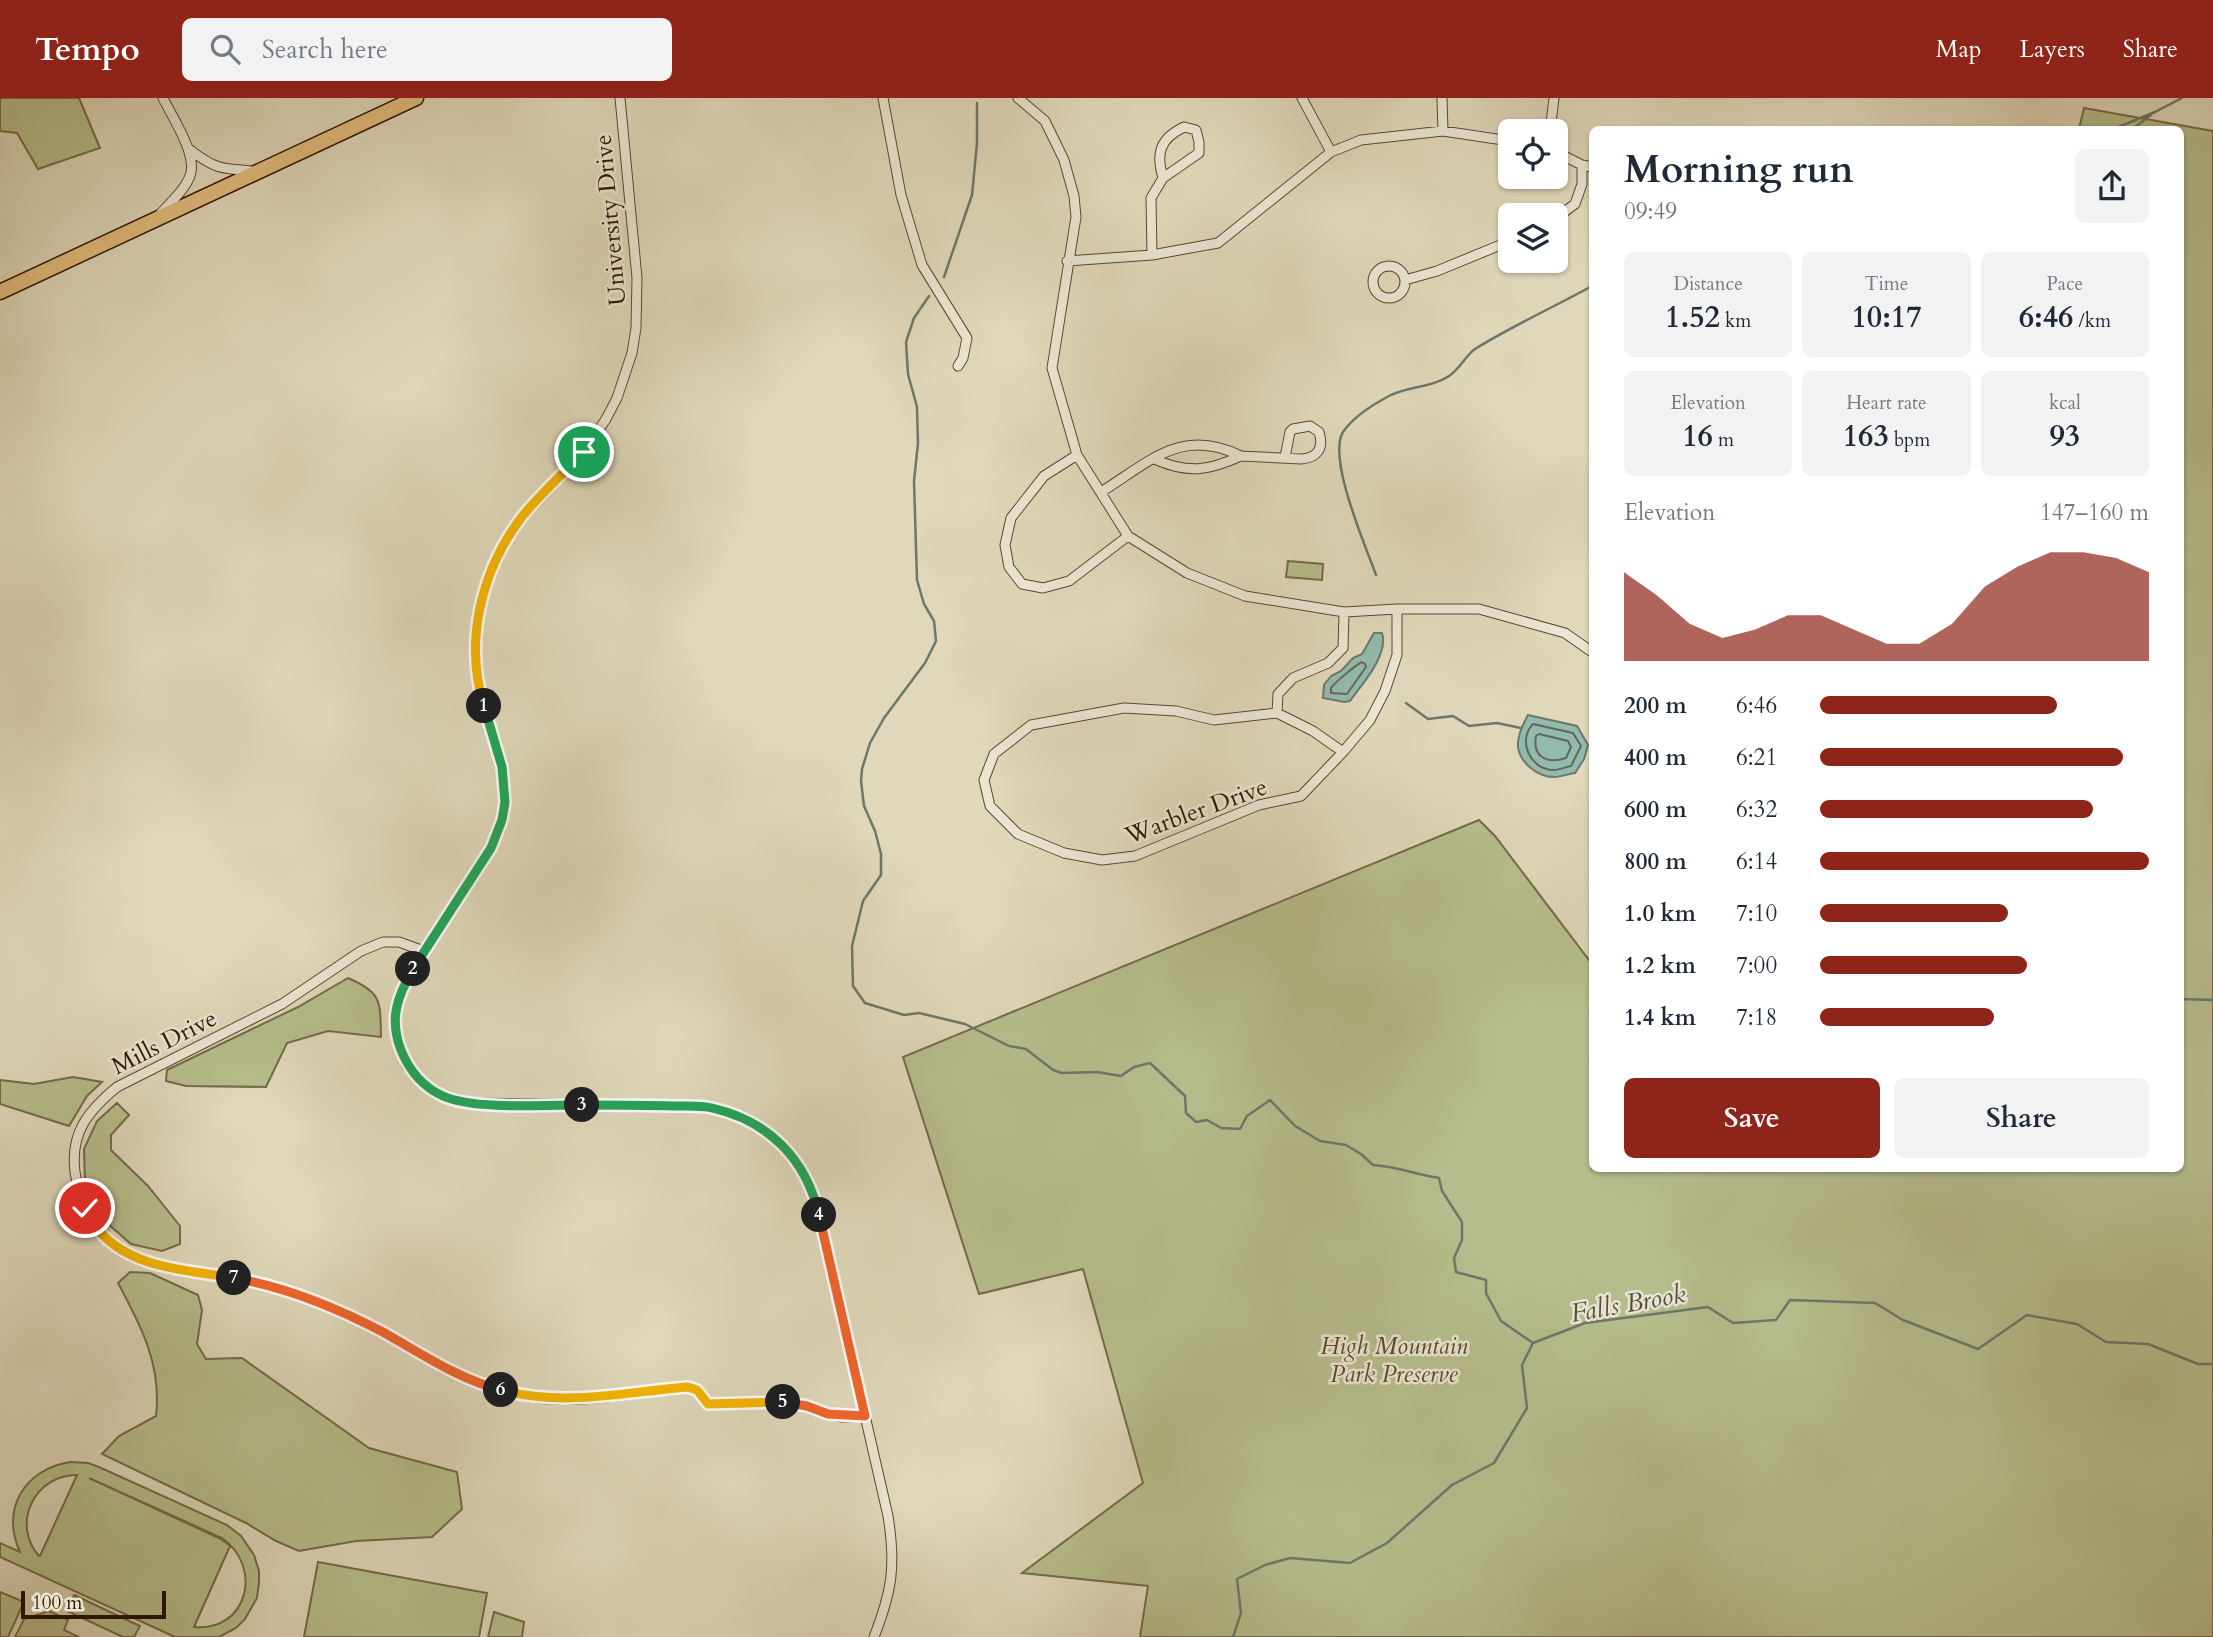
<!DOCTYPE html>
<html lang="en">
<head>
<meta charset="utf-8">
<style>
  :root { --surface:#fff; --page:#f2f2f3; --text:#1f2937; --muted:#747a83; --accent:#8f2418 }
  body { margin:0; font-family:Cardo,serif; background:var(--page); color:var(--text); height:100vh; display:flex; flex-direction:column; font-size:26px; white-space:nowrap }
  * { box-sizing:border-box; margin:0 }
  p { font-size:23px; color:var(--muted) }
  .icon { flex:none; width:38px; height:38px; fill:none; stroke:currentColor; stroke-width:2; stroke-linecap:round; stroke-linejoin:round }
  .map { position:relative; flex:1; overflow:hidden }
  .side { position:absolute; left:1589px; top:28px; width:595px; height:1046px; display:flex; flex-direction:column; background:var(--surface); border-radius:10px; box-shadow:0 2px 5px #0004 }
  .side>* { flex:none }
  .fabs { position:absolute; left:1498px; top:21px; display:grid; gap:14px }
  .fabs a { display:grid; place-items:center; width:70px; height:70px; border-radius:10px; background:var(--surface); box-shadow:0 2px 5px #0004; font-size:35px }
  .scale { position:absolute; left:21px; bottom:18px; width:145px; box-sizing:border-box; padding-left:7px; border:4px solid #311602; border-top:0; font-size:19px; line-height:24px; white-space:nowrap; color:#311602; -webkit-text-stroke:5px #eae6d2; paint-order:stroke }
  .pin { position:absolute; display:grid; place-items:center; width:60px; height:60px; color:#fff; margin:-30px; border:4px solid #fff; border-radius:50%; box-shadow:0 2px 7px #0007 }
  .km { position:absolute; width:35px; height:35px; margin:-18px; border-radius:50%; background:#222; color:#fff; font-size:19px; line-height:35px; text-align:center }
  .round { display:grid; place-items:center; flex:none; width:74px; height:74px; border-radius:10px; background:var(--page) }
  .head { display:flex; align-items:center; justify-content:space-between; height:119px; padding:0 35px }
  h1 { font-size:38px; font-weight:700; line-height:52px }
  .stats { display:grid; grid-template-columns:repeat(3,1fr); gap:10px; height:119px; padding:7px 35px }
  .stats div { display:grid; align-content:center; border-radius:10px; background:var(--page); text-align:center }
  .stats b { font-size:30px; font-weight:700 }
  .stats small { font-size:19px; font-weight:400 }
  .stats p { font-size:19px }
  .chart { height:196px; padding:14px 35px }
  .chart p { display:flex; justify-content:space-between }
  .chart svg { width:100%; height:126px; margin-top:7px; fill:var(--accent); opacity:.7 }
  .primary-button { display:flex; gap:14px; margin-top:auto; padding:14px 35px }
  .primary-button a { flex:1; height:80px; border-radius:10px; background:var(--accent); color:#fff; font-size:28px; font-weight:700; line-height:80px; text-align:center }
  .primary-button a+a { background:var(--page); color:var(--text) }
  ul { padding:0 35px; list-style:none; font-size:23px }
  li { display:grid; grid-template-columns:112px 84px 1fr; align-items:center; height:52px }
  li i { height:18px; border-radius:9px; background:var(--accent) }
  header { display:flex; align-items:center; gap:42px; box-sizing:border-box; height:98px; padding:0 35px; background:var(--accent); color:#fff }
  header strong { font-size:33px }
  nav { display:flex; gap:38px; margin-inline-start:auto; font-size:24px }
  .search { width:490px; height:63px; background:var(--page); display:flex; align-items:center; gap:18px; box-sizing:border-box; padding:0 24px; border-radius:10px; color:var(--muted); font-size:26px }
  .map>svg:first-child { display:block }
  .green { fill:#b6bd8c; stroke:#746a47; stroke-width:2; fill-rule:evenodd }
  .water { fill:#93baaf; stroke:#6c786a; stroke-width:2 }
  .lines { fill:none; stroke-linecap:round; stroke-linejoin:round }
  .shore { stroke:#626858; stroke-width:2 }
  .stream { stroke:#6c786a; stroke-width:2.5 }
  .minor-casing { stroke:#5c4630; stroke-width:11 }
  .primary-casing { stroke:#311602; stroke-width:17 }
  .minor { stroke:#eae6d2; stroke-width:9 }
  .primary { stroke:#e0bc7d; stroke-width:14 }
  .split-1-casing { stroke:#fff; stroke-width:14 }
  .split-2-casing { stroke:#fff; stroke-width:14 }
  .split-3-casing { stroke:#fff; stroke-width:14 }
  .split-4-casing { stroke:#fff; stroke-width:14 }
  .split-5-casing { stroke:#fff; stroke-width:14 }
  .split-6-casing { stroke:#fff; stroke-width:14 }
  .split-7-casing { stroke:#fff; stroke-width:14 }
  .split-8-casing { stroke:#fff; stroke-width:14 }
  .split-1 { stroke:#f5b400; stroke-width:9 }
  .split-2 { stroke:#22a559; stroke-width:9 }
  .split-3 { stroke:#22a559; stroke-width:9 }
  .split-4 { stroke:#22a559; stroke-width:9 }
  .split-5 { stroke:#f0652b; stroke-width:9 }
  .split-6 { stroke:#f5b400; stroke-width:9 }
  .split-7 { stroke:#f0652b; stroke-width:9 }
  .split-8 { stroke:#f5b400; stroke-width:9 }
  .labels { text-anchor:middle; stroke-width:5; stroke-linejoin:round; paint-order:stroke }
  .street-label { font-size:24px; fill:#311602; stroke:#eae6d2 }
  .park-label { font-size:24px; font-style:italic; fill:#59482b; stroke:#eae6d2 }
  .water-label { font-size:26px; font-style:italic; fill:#534f3f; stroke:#eae6d2 }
</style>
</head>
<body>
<header>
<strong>Tempo</strong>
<div class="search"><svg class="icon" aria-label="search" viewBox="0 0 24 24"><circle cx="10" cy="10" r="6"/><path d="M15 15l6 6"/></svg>Search here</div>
<nav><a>Map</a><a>Layers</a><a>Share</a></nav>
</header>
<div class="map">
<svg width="2213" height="1539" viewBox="0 0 2213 1539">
  <rect width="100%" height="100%" fill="#dfd8ba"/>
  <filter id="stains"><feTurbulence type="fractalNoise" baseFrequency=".00286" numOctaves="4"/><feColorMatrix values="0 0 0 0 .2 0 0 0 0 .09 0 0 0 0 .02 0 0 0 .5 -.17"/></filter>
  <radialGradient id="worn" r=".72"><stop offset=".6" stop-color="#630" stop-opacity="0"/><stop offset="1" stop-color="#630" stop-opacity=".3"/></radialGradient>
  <path class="green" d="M0 0H79L100 50 38 71 17 35 0 33Z
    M2084 10 2213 33V1539H1140L1148 1488 1022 1475 1143 1385 1083 1171 979 1196 903 959 1479 722 1495 738 1592 866V1071H2180V32L2079 31Z
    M1288 463 1323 466 1322 482 1286 479Z
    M348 880C383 895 380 904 381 939L328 933 287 945 266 989 186 988 166 983 167 972 298 909Z
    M73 979 102 984 87 998 69 1028 0 1006V982L34 986Z
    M117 1005 129 1017 111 1037V1052L148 1088 180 1128V1146L162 1153 131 1146 106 1124 85 1085 84 1051 97 1023Z
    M130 1174 150 1175 198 1197 202 1212 197 1246 206 1261 242 1260 369 1350 457 1374 462 1411 432 1439 356 1443 299 1453 276 1443 246 1425 102 1356 119 1338 156 1318C162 1267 141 1228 118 1185Z
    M70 1364 88 1365 99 1369 227 1427 241 1438 254 1457 259 1473V1485L257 1500 245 1521 236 1530 219 1539H175L0 1459V1445L20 1454C0 1411 25 1371 70 1364ZM77 1377 40 1458H39C11 1426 34 1377 77 1377ZM89 1380 222 1440C264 1470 247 1534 194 1529L230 1448 221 1441Z
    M318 1464 487 1495 479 1539H304Z
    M0 1494 24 1504 8 1539H0Z
    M74 1497 140 1528 134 1539H123L67 1513Z
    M49 1513 68 1522 64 1532 79 1539H15L24 1521Z
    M494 1514 524 1524 522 1539H488Z"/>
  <path class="water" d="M1374 535H1382C1389 557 1362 586 1350 603L1344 604 1323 600 1324 587 1331 578 1341 573 1353 560 1362 556Z
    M1528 617 1577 628 1588 647 1584 661 1575 675C1569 676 1560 679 1554 679 1538 679 1520 665 1518 649 1517 638 1523 626 1528 617Z"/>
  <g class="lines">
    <path class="shore" d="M1362 564 1365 566 1366 569 1347 596 1331 595V590C1334 585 1356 567 1362 564Z
      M1533 626 1573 635 1581 648 1571 668C1566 669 1559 672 1554 672 1530 672 1517 642 1533 626Z
      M1539 636 1568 643 1571 649 1566 660C1548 666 1532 660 1536 638Z"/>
    <path class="stream" d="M2111 32 2155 14 2182 0
      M2131 32 2151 17
      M944 179 972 97 977 45V5
      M929 198 914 220 906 244 908 276 917 309 918 345 914 383 917 482 924 506 934 523 936 543 925 565 884 620 870 645 862 671 861 683 864 708 875 733 881 756V777L863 803 852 848 853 888 865 905 904 917 919 915 965 926 1009 948 1026 951 1053 972 1062 975 1097 974 1121 978 1134 969 1150 965 1185 998 1186 1015 1196 1024 1207 1022 1221 1030 1240 1031 1247 1018 1270 1002 1295 1028 1320 1043 1346 1047 1361 1056 1373 1067C1396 1068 1416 1077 1439 1080L1442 1093 1462 1124V1142L1454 1160 1456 1174 1486 1182V1195L1501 1223 1533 1245
      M1376 477C1366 449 1327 360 1343 334 1354 318 1372 307 1389 298 1408 288 1431 290 1449 278 1460 271 1465 258 1475 251 1512 228 1554 209 1592 188
      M1406 605 1428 621 1453 618 1469 628 1497 625 1521 630
      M2180 901 2213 902
      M1233 1539 1241 1515 1237 1481 1265 1467 1290 1460 1350 1465 1387 1445 1452 1387 1494 1365 1527 1310 1522 1267 1533 1245 1585 1225 1708 1209 1733 1225 1776 1222 1790 1202 1875 1205 1903 1222 1978 1251 2027 1217 2077 1226 2106 1244 2148 1246 2198 1266H2213"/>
    <g class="minor-casing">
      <path id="minor" d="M620 0 637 180 636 230 632 255 617 300 606 321 584 354 521 421 507 442 489 479 478 518 475 558 481 598 502 669 505 704 502 722 491 750 424 853 400 895 395 919 397 941 407 968 428 990 445 999 474 1005 710 1009C767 1027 790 1045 815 1100L888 1418C896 1468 892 1493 874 1539
        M883 0 901 97 922 167 967 240 963 260 958 268
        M1018 0 1045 23 1064 62 1074 98 1076 119 1052 270 1077 357 1128 438 1187 475 1245 498 1344 514 1397 511H1479L1565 535 1592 554
        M1302 0 1331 54
        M1442 0 1443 33
        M1184 29 1196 32 1199 44V55L1163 80C1156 56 1159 41 1184 29Z
        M1550 33 1554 0
        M189 51C216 72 222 71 255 73
        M1556 54 1582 67 1592 69
        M159 117C170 105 184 93 190 78 198 57 172 19 163 0
        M1556 120 1575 106 1582 86V67
        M1152 157 1151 100 1163 80
        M1067 163 1152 157 1218 145 1331 54 1361 42 1443 33 1510 43
        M1373 184a16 16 0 1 1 32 0a16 16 0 1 1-32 0Z
        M1405 182 1437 173 1510 143
        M1077 357 1044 378 1011 420 1005 447 1009 469 1022 486 1043 490 1069 483 1128 438
        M1241 358 1301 361C1318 360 1324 350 1319 334L1310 328 1293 331 1290 334 1285 359
        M1101 394C1151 363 1181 329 1241 358 1208 373 1188 376 1154 361
        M1277 615 1278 596 1293 580 1328 565 1343 550 1344 514
        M1343 654 1313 633 1277 615 1214 622 1176 613 1124 610 1031 627 994 656 984 682 990 708 1018 736 1064 755 1102 762 1135 758 1259 707 1301 698 1343 654 1370 622 1385 593 1397 557V511
        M424 853 399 844H383L361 853 282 906 117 989C88 1013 70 1035 75 1074 79 1108 97 1139 128 1156 153 1171 215 1176 246 1182 275 1188 305 1198 332 1209 398 1235 453 1285 524 1298 578 1308 634 1294 688 1289L697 1292 708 1306 772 1303 807 1309 842 1319 865 1318"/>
    </g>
    <g class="primary-casing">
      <path id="primary" d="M0 194 416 0"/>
    </g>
    <use href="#minor" class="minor"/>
    <use href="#primary" class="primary"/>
  </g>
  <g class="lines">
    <g class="split-1-casing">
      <path id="split-1" d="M484 608C464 544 481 473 521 420 540 396 563 376 584 354"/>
    </g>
    <g class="split-2-casing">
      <path id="split-2" d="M413 871 491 750 502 722 505 704 502 669 484 608"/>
    </g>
    <g class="split-3-casing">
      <path id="split-3" d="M413 871C397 899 389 921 401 952 409 972 423 989 443 998 473 1012 548 1007 582 1007"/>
    </g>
    <g class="split-4-casing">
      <path id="split-4" d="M582 1007C613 1007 643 1007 674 1008 686 1008 700 1007 712 1010 769 1023 806 1061 819 1117"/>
    </g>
    <g class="split-5-casing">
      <path id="split-5" d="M783 1304 807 1308 828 1316 865 1318 819 1117"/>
    </g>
    <g class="split-6-casing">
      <path id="split-6" d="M501 1292C564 1309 624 1294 688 1289L697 1292 708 1306 783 1304"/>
    </g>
    <g class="split-7-casing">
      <path id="split-7" d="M234 1180C286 1189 335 1209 381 1233 419 1254 458 1281 501 1292"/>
    </g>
    <g class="split-8-casing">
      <path id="split-8" d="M85 1110C89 1117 93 1126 99 1133 132 1171 188 1172 234 1180"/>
    </g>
    <use href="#split-1" class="split-1"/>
    <use href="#split-2" class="split-2"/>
    <use href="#split-3" class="split-3"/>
    <use href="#split-4" class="split-4"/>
    <use href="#split-5" class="split-5"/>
    <use href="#split-6" class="split-6"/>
    <use href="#split-7" class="split-7"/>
    <use href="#split-8" class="split-8"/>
  </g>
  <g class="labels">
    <g class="street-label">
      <text transform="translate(610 122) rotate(-95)" y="8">University Drive</text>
      <text transform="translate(1196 713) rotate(-20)" y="8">Warbler Drive</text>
      <text transform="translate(164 944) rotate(-27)" y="8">Mills Drive</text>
    </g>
    <g class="park-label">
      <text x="1394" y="1256">High Mountain<tspan x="1394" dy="28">Park Preserve</tspan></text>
    </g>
    <g class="water-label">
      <text transform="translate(1628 1205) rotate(-10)" y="9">Falls Brook</text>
    </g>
  </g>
  <rect width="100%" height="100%" filter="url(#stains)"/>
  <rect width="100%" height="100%" fill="url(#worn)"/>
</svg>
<div class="fabs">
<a><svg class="icon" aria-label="locate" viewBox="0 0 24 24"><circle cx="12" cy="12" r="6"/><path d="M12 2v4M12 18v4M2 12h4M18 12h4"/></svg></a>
<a><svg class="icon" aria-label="layers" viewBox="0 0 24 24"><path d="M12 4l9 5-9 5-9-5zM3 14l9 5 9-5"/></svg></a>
</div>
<div class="scale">100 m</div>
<div class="pin" style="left:584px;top:354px;background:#1e9e55"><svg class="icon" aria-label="arrive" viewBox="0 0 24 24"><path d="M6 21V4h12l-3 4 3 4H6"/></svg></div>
<div class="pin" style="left:85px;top:1110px;background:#d93025"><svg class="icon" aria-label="check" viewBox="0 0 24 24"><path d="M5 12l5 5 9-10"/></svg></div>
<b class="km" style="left:484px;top:608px">1</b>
<b class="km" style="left:413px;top:871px">2</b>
<b class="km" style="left:582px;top:1007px">3</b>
<b class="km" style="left:819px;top:1117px">4</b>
<b class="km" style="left:783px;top:1304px">5</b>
<b class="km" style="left:501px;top:1292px">6</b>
<b class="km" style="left:234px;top:1180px">7</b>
<section class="side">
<div class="head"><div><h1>Morning run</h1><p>09:49</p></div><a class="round"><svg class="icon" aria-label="share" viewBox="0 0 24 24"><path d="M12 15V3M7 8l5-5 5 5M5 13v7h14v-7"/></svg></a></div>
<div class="stats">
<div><p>Distance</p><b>1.52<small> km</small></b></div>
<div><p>Time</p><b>10:17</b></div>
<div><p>Pace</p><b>6:46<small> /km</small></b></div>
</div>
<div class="stats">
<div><p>Elevation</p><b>16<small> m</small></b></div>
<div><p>Heart rate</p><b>163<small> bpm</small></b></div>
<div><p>kcal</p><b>93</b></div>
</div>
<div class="chart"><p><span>Elevation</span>147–160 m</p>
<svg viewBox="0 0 160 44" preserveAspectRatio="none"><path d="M0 44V13L10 21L20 31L30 36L40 33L50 28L60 28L70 33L80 38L90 38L100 31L110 18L120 11L130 6L140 6L150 8L160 13V44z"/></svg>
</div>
<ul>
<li><b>200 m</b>6:46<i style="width:72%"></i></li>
<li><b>400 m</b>6:21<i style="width:92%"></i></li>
<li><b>600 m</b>6:32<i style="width:83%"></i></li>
<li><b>800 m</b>6:14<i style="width:100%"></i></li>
<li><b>1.0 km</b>7:10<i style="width:57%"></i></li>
<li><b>1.2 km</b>7:00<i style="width:63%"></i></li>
<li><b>1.4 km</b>7:18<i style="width:53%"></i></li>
</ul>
<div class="primary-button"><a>Save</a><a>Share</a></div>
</section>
</div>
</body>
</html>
